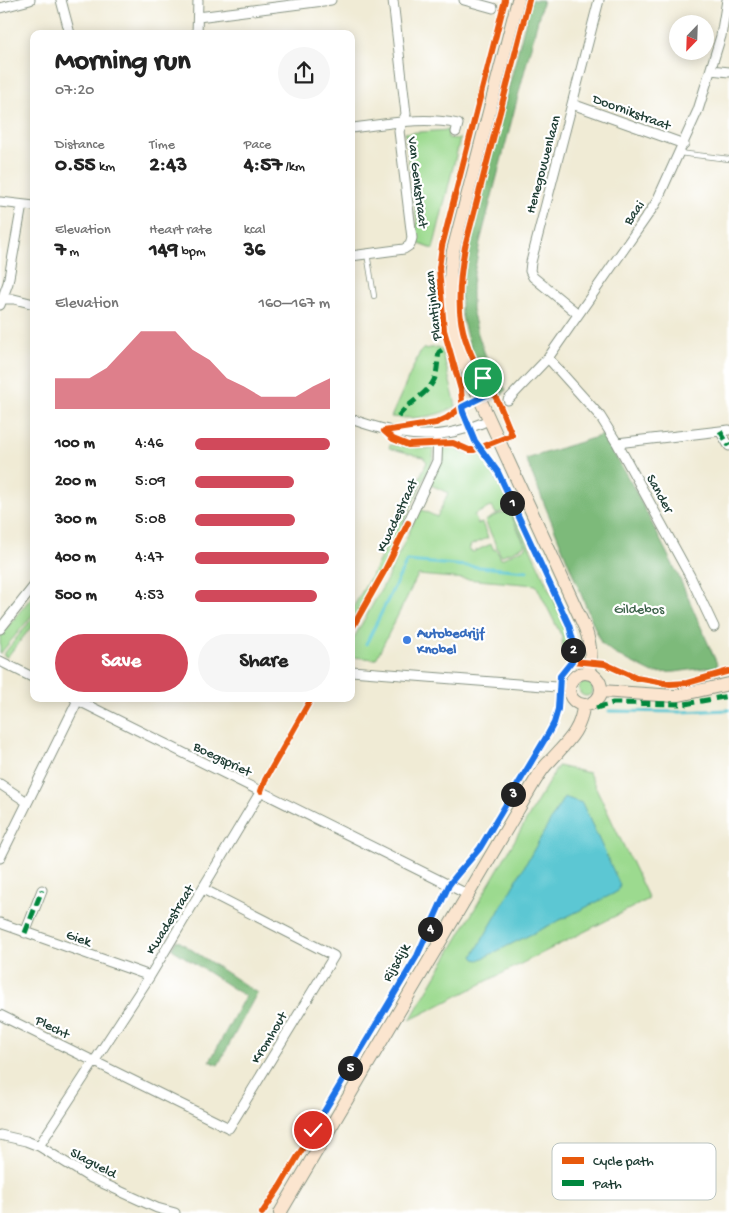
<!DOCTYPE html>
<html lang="en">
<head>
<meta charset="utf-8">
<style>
  :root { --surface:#fff; --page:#f6f6f6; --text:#222; --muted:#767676; --accent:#d1495b }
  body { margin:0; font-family:"Gochi Hand",sans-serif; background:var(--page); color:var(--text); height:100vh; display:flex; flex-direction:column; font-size:19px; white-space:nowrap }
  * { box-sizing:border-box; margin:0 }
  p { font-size:16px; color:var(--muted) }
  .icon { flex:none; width:28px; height:28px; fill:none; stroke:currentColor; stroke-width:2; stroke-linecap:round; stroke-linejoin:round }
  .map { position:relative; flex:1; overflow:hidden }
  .drawer { position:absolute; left:30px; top:30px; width:325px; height:672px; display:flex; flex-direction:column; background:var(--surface); border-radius:10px; box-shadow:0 2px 12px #0003 }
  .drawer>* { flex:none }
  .needle { width:32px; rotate:203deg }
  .fabs { position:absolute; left:669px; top:15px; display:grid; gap:10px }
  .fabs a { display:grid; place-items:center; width:45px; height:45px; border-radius:50%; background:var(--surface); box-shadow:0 2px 12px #0003; font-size:25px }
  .pin { position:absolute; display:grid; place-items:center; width:42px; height:42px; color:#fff; margin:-21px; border:2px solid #fff; border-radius:50%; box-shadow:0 1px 5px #0007 }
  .km { position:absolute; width:25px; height:25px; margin:-12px; border-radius:50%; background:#222; color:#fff; font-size:14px; line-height:25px; text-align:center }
  .round { display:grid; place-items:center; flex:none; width:52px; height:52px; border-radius:26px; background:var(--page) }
  .headline { display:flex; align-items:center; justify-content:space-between; height:85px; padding:0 25px }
  h1 { font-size:28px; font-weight:700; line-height:38px }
  .stats { display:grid; grid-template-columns:repeat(3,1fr); gap:8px; height:85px; padding:5px 25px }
  .stats div { display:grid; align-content:center }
  .stats b { font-size:21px; font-weight:700 }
  .stats small { font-size:14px; font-weight:400 }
  .stats p { font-size:14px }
  .chart { height:140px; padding:10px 25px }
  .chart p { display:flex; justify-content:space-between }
  .chart svg { width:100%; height:90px; margin-top:5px; fill:var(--accent); opacity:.7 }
  .action { display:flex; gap:10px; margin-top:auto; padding:10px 25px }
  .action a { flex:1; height:58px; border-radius:30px; background:var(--accent); color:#fff; font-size:20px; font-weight:700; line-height:58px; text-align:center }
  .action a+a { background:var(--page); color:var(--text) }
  ul { padding:0 25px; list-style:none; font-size:16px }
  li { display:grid; grid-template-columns:80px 60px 1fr; align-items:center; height:38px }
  li i { height:12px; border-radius:6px; background:var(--accent) }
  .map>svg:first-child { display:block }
  .green { fill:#9cda8f; stroke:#5e8c62; fill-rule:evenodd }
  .forest { fill:#7dba7a; stroke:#4e7c57 }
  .water { fill:#5bc7d3; stroke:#3d8284 }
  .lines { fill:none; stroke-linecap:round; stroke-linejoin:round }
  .stream { stroke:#5bc7d3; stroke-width:3 }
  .lane-casing { stroke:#889484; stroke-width:6 }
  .street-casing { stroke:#889484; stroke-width:11 }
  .secondary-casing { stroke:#889484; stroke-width:14 }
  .lane { stroke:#fff; stroke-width:4.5 }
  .street { stroke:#fff; stroke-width:9 }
  .secondary { stroke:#fbe5cf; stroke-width:12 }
  .quiet { stroke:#00873e; stroke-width:5; stroke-dasharray:10 5; stroke-linecap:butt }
  .cycleway-casing { stroke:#fff; stroke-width:9 }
  .cycleway { stroke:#e8590c; stroke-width:6 }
  .route-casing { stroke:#fff; stroke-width:10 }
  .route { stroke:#1a73e8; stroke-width:6 }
  .shop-dot { fill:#3f7fe0; stroke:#fff; stroke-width:2 }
  .labels { text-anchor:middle; stroke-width:4.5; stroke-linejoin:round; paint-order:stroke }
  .street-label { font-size:14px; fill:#1f3d34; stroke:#fff }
  .park-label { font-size:14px; fill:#3e644b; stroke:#fff }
  .shop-label { font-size:14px; font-weight:bold; fill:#366cbe; stroke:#fff; text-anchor:start }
  .key { fill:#fff; stroke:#bcc5c2; stroke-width:1 }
  .key-label { font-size:14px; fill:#1f3d34 }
</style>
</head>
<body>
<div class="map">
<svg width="729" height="1213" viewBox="0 0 729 1213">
  <rect width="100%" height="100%" fill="#fff"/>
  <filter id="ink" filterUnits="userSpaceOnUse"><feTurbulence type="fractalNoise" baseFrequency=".02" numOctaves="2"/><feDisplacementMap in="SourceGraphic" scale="10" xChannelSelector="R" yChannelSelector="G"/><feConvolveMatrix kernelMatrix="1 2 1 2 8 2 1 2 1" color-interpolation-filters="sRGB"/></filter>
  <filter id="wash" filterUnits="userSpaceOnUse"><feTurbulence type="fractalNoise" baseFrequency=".0096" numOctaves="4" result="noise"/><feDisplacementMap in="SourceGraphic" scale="20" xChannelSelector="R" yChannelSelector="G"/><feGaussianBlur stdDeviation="1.12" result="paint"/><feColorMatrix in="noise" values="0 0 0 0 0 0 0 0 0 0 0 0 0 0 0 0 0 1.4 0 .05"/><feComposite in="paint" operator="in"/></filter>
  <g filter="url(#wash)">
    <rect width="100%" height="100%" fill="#f0ebd5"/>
    <path class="green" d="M448 130V138L460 139 433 249 414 242 417 223 405 133Z
      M438 347 442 350 456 406C435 418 414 419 391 417L420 352 423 349Z
      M390 445 433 449 434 451 433 459 381 572 351 624V611L375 569 427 462 423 457 389 448Z
      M445 448C457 447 461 455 470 455 476 455 478 453 483 455L511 506 568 631 569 654 563 649 562 637 536 585 418 575 376 659 351 657V643L387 579 420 509 437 517 448 493 429 484 441 453ZM492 506 496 514 509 508 527 547 501 559 496 549 494 550 491 544 473 552 469 550 471 545 488 538 482 523 478 524 474 515Z
      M509 511 525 545 510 553V552L501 556 485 521 494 516Z
      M34 594V613L0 654V636Z
      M34 616V624L7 657 3 655Z
      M579 689a7 7 0 1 1 14 0a7 7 0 1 1-14 0Z
      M558 766 589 773 649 899 410 1020Z"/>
    <path class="forest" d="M531 0H543L480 242 472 284V310L478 334 487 360 506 390 498 399 477 365 467 337 461 312V283L470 239Z
      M603 435 634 488 679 577 718 666 675 672 653 673 615 654 601 643 526 459Z
      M177 940 257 993 218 1065 210 1061 245 996 172 949Z"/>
    <path class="water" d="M564 797 582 803 620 885 618 891 613 894 479 960 475 959 473 956Z"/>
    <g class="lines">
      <path class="stream" d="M366 644 407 561 527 571
        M609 711 680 712 729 710"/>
    </g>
  </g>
  <g filter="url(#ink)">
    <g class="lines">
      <g class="lane-casing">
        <path id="lane" d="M679 153 729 159
          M367 253 374 296"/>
      </g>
      <g class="street-casing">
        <path id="street" d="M61 0 70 34
          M464 0 493 8
          M0 8 30 0
          M198 17 331 0
          M197 34 198 0
          M711 70 729 72
          M572 104 684 144
          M351 128C388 124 422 116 458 124L456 132
          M0 202 34 206
          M351 256 404 249 410 245 412 238 399 131 406 114 393 0
          M0 299H14L34 304
          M0 305 8 283 22 205
          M578 314 533 277 530 271 531 262 599 0
          M548 358 600 416 617 443 690 576 714 627
          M508 400 548 358 656 203 698 110 721 36 727 0
          M351 419C402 437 438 443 489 420
          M720 431 729 446
          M617 443 729 430
          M408 523 437 461 438 435
          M0 629 34 586
          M0 661 34 678
          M351 671 569 688
          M75 699 467 894
          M0 784 27 802
          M0 858 78 700
          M0 923 150 976
          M25 933 42 890
          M0 1015 229 1128 334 956 203 889
          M0 1135 26 1141 39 1146 89 1177 157 1208 175 1213
          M39 1146 150 976 261 791"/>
      </g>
      <g class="secondary-casing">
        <path id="secondary" d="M518 0 453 251C446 293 451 334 468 373L585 628C590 642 593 659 588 673
          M569 689a16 16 0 1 1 32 0a16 16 0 1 1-32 0Z
          M601 691 675 696 729 684
          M280 1213 532 786C537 778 542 768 550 761 566 743 582 730 583 705"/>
      </g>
      <use href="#lane" class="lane"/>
      <use href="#street" class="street"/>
      <use href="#secondary" class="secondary"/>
      <path class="quiet" d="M398 417C407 403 426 396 434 380 438 371 437 362 439 352L442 350
        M720 431 729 446
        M596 708 613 703 685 704 729 696
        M25 933 42 890"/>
      <g class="cycleway-casing">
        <path id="cycleway" d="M493 392C457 341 454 307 465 247L529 0
          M493 392 500 406 512 435 474 450H469L453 443 408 445 393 439 384 431 436 423 447 418 462 407Z
          M351 630 385 570 408 523
          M572 661 605 664 636 678 670 684 687 683 729 671
          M261 791 265 780 311 699
          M262 1213 279 1188 417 956 449 885C458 872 470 861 480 848L549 734 554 723 558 709 560 676 572 661 573 640 569 625 498 472 475 441 463 412 461 390 444 330 439 268 442 246 505 0"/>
      </g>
      <use href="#cycleway" class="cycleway"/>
    </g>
  </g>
  <g class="lines" filter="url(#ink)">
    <g class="route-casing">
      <path id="route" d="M313 1130 417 956 449 885C458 872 470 861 480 848L548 734 554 723 558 709 560 676 572 661 573 640 569 625 498 472 475 441 463 412 462 407 492 392 483 378"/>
    </g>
    <use href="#route" class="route"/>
  </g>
  <circle class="shop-dot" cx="407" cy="640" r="5"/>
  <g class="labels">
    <g class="street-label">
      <text transform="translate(632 111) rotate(20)" y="5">Doornikstraat</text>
      <text transform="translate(542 164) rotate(-75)" y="5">Henegouwenlaan</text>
      <text transform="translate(419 182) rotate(83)" y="5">Van Genkstraat</text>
      <text transform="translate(633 212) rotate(-55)" y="5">Baai</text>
      <text transform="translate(432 306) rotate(-96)" y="5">Plantijnlaan</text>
      <text transform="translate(661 493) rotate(61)" y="5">Sander</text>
      <text transform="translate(396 515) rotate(-65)" y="5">Kwadestraat</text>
      <text transform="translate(223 758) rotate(26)" y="5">Boegspriet</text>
      <text transform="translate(169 919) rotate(-58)" y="5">Kwadestraat</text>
      <text transform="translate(79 937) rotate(19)" y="5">Giek</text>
      <text transform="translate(395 962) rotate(-60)" y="5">Rijsdijk</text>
      <text transform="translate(53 1026) rotate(26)" y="5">Plecht</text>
      <text transform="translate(268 1037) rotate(-59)" y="5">Kromhout</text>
      <text transform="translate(94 1162) rotate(28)" y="5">Slagveld</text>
    </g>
    <g class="park-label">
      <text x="639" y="613">Gildebos</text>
    </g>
    <g class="shop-label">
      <text x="417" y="637">Autobedrijf<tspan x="417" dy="16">Knobel</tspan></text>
    </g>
  </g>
  <rect x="552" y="1143" width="164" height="57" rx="8" class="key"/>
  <rect x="562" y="1157" width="22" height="7" fill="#e8590c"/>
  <rect x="562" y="1180" width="22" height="6" fill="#00873e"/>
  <g class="key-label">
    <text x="593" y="1165">Cycle path</text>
    <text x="593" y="1188">Path</text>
  </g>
</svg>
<div class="fabs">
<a><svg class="needle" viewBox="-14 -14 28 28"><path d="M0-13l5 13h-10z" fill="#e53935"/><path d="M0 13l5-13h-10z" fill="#767676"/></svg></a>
</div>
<div class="pin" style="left:483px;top:378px;background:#1e9e55"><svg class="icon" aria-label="arrive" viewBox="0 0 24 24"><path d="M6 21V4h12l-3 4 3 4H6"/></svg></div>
<div class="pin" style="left:313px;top:1130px;background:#d93025"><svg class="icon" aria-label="check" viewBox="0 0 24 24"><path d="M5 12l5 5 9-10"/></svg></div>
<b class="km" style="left:512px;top:503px">1</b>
<b class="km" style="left:573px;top:650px">2</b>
<b class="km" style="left:513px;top:794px">3</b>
<b class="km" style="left:430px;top:929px">4</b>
<b class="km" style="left:350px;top:1068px">5</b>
<section class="drawer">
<div class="headline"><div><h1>Morning run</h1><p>07:20</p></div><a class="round"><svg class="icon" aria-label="share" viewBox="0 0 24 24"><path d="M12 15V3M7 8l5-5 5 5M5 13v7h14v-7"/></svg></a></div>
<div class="stats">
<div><p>Distance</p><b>0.55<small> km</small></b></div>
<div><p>Time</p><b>2:43</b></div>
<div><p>Pace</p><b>4:57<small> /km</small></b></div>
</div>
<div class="stats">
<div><p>Elevation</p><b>7<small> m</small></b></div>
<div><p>Heart rate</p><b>149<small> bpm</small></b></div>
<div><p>kcal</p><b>36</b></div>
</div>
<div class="chart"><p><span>Elevation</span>160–167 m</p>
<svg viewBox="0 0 160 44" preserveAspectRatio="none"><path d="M0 44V29L10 29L20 29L30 24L40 15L50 6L60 6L70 6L80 15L90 20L100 29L110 33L120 38L130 38L140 38L150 33L160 29V44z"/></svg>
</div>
<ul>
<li><b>100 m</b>4:46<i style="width:100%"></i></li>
<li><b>200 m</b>5:09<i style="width:73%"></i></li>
<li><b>300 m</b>5:08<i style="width:74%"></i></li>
<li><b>400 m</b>4:47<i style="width:99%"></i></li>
<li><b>500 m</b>4:53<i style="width:90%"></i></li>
</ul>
<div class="action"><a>Save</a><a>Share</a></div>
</section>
</div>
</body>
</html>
